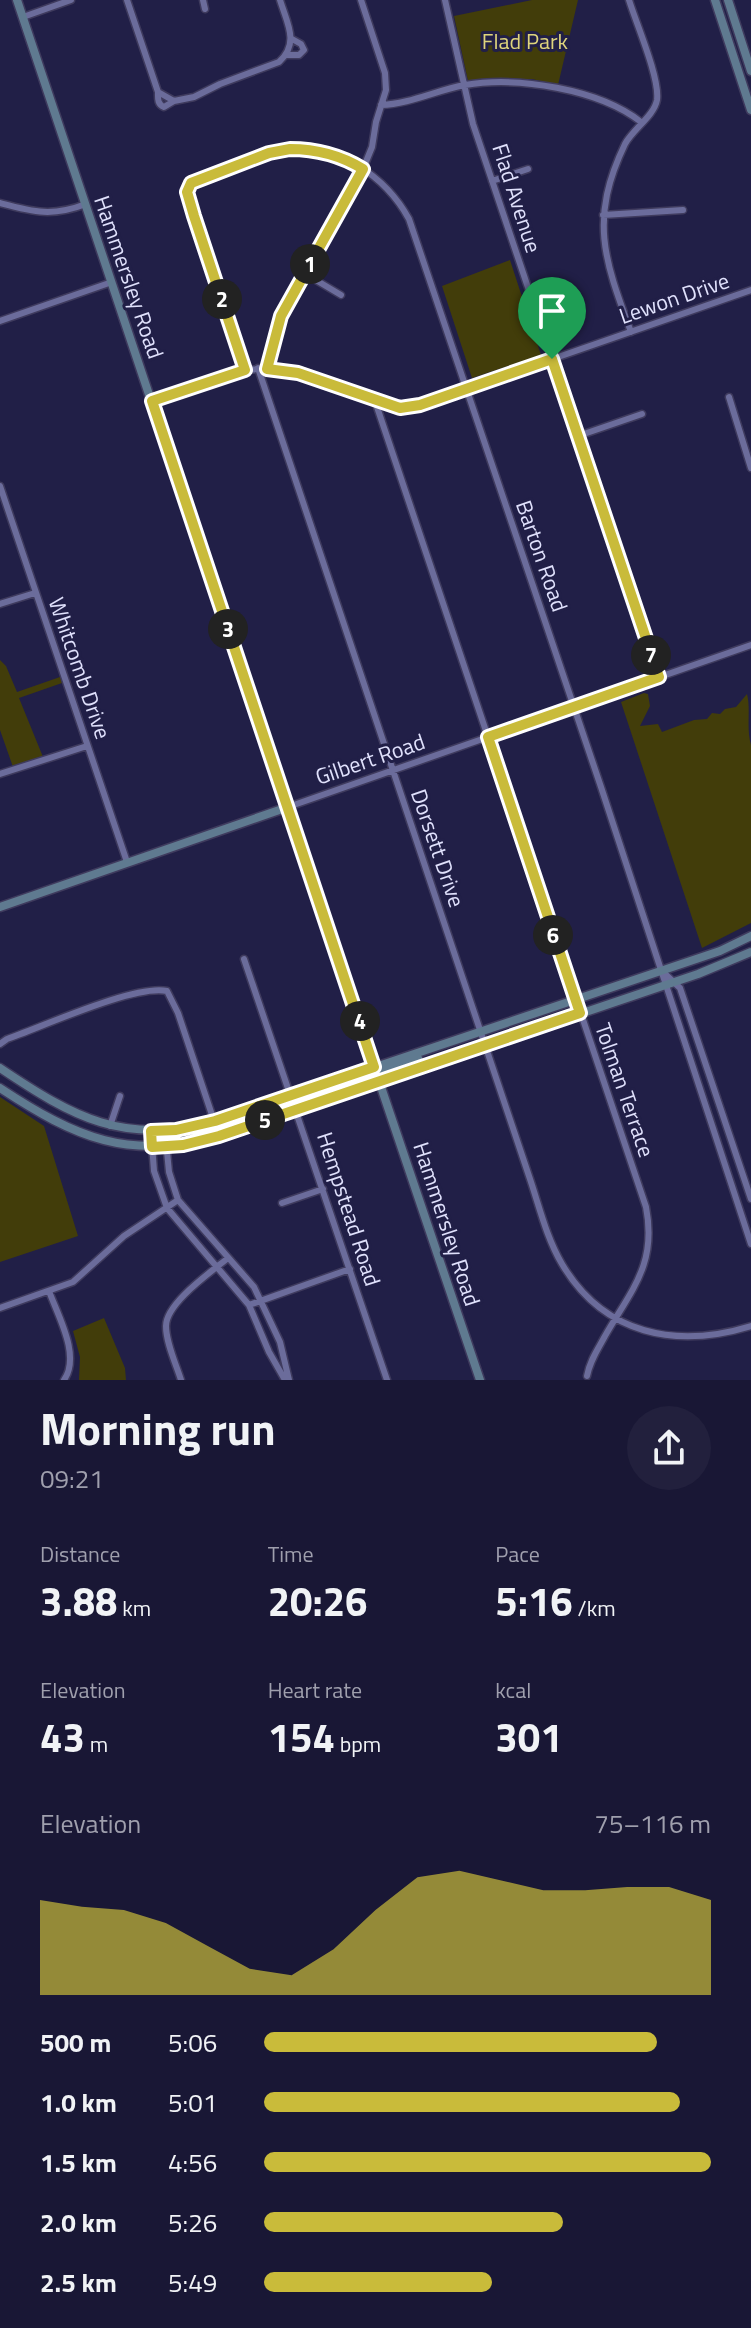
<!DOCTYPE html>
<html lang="en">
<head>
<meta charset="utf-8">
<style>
  :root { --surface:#191735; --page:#22203d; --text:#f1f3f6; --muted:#9f9fad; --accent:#c9bb3a }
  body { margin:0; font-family:"Titillium Web",sans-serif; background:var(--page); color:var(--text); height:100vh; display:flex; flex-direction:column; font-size:30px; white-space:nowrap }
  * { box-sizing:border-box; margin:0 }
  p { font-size:26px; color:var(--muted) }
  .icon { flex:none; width:44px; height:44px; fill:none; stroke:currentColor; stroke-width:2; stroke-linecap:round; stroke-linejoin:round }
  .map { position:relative; height:1380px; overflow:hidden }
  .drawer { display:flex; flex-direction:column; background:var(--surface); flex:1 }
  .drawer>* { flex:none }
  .pin { position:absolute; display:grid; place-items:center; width:68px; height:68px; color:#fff; margin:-82px -34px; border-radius:50% 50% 50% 0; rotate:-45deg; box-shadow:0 0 8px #0007 }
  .pin .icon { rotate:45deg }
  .km { position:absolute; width:40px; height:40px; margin:-20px; border-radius:50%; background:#222; color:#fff; font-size:22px; line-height:40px; text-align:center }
  .round { display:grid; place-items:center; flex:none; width:84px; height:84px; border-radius:42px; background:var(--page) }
  .head { display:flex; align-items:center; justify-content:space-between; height:136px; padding:0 40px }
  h1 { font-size:44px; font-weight:700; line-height:60px }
  .figures { display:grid; grid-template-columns:repeat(3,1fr); gap:12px; height:136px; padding:8px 40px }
  .figures div { display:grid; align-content:center }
  .figures b { font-size:40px; font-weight:700 }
  .figures small { font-size:22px; font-weight:400 }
  .figures p { font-size:22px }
  .chart { height:224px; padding:16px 40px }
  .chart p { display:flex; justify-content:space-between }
  .chart svg { width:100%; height:144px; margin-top:8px; fill:var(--accent); opacity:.7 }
  ul { padding:0 40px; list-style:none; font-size:26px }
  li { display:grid; grid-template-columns:128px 96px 1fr; align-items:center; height:60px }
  li i { height:20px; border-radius:10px; background:var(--accent) }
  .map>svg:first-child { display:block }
  .green { fill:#423d0a }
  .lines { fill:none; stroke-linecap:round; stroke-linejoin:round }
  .street-casing { stroke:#3f3b5e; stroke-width:9 }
  .secondary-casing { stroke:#3f3b5e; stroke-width:11 }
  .street { stroke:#6b6c9b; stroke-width:6 }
  .secondary { stroke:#5f7a90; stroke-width:8 }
  .route-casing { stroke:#fff; stroke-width:16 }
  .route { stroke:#c9bb3a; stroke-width:10 }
  .labels { text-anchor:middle; stroke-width:6; stroke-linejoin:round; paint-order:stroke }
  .park-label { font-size:22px; fill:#dfd57c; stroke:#211f47 }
  .street-label { font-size:22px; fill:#e0e1fc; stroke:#211f47 }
</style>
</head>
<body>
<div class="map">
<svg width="751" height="1380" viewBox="0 0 751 1380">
  <rect width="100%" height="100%" fill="#211f47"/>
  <path class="green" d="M532 0H578L558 85 532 79 468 81 454 16Z
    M510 260 541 355 472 378 442 286Z
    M0 660 6 666 17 692 60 677 62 683 19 698 43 757 13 767 0 730Z
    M644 693 648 694 650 706 640 726 658 724 662 732 694 720 707 719 712 713 720 714 725 709 736 707 747 694C751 709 746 728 751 745V923L702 948 621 702Z
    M0 1097 44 1126 78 1236 0 1262Z
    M104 1318 125 1368 126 1380H79L80 1357 73 1331Z"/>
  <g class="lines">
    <g class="street-casing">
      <path id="street" d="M127 0 158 92 174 101 194 97 220 84 279 62C300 43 287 23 280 0
        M203 0 205 9
        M445 0 473 124 659 677
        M629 0C636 23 660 78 657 100 654 116 633 129 625 144 589 219 604 259 631 332
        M23 17 71 0
        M287 55H299L304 50 301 44 292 39
        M158 92C158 98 157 104 164 107L174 101
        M381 105C410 104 437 90 465 85 517 76 599 89 641 122
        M492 181 528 169
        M0 203C34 212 52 217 86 204
        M603 215 683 210
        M304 273 341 295
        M0 321 112 282
        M258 368 529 1176C539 1205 546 1237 562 1264 604 1335 676 1349 751 1326
        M267 369 281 316 363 169 372 147 376 122 386 90 385 73 361 0
        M245 370 194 216C189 199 183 188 201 177 229 167 258 153 288 149 338 143 386 177 409 219L601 787 751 1244
        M729 397 751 468
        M152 401 245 370C310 362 361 413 420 405L751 290
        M375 401 646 1207C657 1264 632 1289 605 1336 598 1349 590 1360 587 1376
        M578 436 642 414
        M0 486 127 862
        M0 604 35 593
        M0 774 87 746
        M288 807 751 645
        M244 959 387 1380
        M662 971 680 988 751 1199
        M0 1044 7 1039C42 1027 135 984 167 991L178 1013 219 1136
        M110 1126 120 1096
        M151 1131 154 1171 167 1208 249 1305 269 1352 285 1380
        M165 1131 169 1172 178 1200 254 1287 280 1342 289 1380
        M282 1203 323 1189
        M49 1291C58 1316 81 1356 64 1380
        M249 1305 350 1269
        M0 1308 73 1282 124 1236 178 1200
        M181 1380C176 1364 166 1343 166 1326 166 1303 211 1272 228 1258"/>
    </g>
    <g class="secondary-casing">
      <path id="secondary" d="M17 0 374 1067
        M715 0 751 110
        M728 0 751 71
        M0 907 288 807
        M0 1068C73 1117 124 1146 215 1121L720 951 751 936
        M379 1080 384 1072 418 1058
        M379 1081 480 1380
        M0 1088C76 1138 129 1161 219 1136L698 974 751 952"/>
    </g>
    <use href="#street" class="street"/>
    <use href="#secondary" class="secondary"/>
  </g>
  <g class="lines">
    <g class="route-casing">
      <path id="route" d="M290 149C317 149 340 155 363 169L281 316 267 369 298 373 400 408 420 405 552 359 659 677 488 737 580 1013 219 1136 183 1145 152 1147 151 1131 176 1130 215 1121 374 1067 152 401 245 370 194 216 187 192 191 183 269 153Z"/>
    </g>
    <use href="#route" class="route"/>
  </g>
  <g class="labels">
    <g class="park-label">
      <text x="525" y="49">Flad Park</text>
    </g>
    <g class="street-label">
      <text transform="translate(517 198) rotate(72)" y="8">Flad Avenue</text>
      <text transform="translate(129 277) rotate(71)" y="8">Hammersley Road</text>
      <text transform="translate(674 298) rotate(-19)" y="8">Lewon Drive</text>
      <text transform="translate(542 556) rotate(71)" y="8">Barton Road</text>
      <text transform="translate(80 668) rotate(71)" y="8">Whitcomb Drive</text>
      <text transform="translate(370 759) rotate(-19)" y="8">Gilbert Road</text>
      <text transform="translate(438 848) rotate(71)" y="8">Dorsett Drive</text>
      <text transform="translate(625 1090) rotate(71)" y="8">Tolman Terrace</text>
      <text transform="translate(349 1209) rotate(72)" y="8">Hempstead Road</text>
      <text transform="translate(447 1224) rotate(72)" y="8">Hammersley Road</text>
    </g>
  </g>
</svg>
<div class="pin" style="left:552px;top:359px;background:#1e9e55"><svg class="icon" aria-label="arrive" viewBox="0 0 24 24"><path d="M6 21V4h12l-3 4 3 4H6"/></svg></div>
<b class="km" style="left:310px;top:264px">1</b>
<b class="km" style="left:222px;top:299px">2</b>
<b class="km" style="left:228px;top:629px">3</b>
<b class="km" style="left:360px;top:1021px">4</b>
<b class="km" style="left:265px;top:1120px">5</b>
<b class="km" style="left:553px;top:935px">6</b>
<b class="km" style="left:651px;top:655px">7</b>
</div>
<section class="drawer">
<div class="head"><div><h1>Morning run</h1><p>09:21</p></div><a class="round"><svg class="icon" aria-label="share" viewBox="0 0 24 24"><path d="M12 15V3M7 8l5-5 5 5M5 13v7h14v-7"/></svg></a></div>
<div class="figures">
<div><p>Distance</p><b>3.88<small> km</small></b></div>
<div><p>Time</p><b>20:26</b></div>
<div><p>Pace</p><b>5:16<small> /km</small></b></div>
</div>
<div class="figures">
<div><p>Elevation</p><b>43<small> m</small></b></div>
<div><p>Heart rate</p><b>154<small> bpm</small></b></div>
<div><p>kcal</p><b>301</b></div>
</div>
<div class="chart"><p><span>Elevation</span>75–116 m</p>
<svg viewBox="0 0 160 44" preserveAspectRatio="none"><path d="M0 44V15L10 17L20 18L30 22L40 29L50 36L60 38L70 30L80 18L90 8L100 6L110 9L120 12L130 12L140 11L150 11L160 15V44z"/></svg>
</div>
<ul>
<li><b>500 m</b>5:06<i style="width:88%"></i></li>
<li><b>1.0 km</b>5:01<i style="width:93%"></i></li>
<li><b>1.5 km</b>4:56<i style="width:100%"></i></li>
<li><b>2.0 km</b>5:26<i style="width:67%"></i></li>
<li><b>2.5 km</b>5:49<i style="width:51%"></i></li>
</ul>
</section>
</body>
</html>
